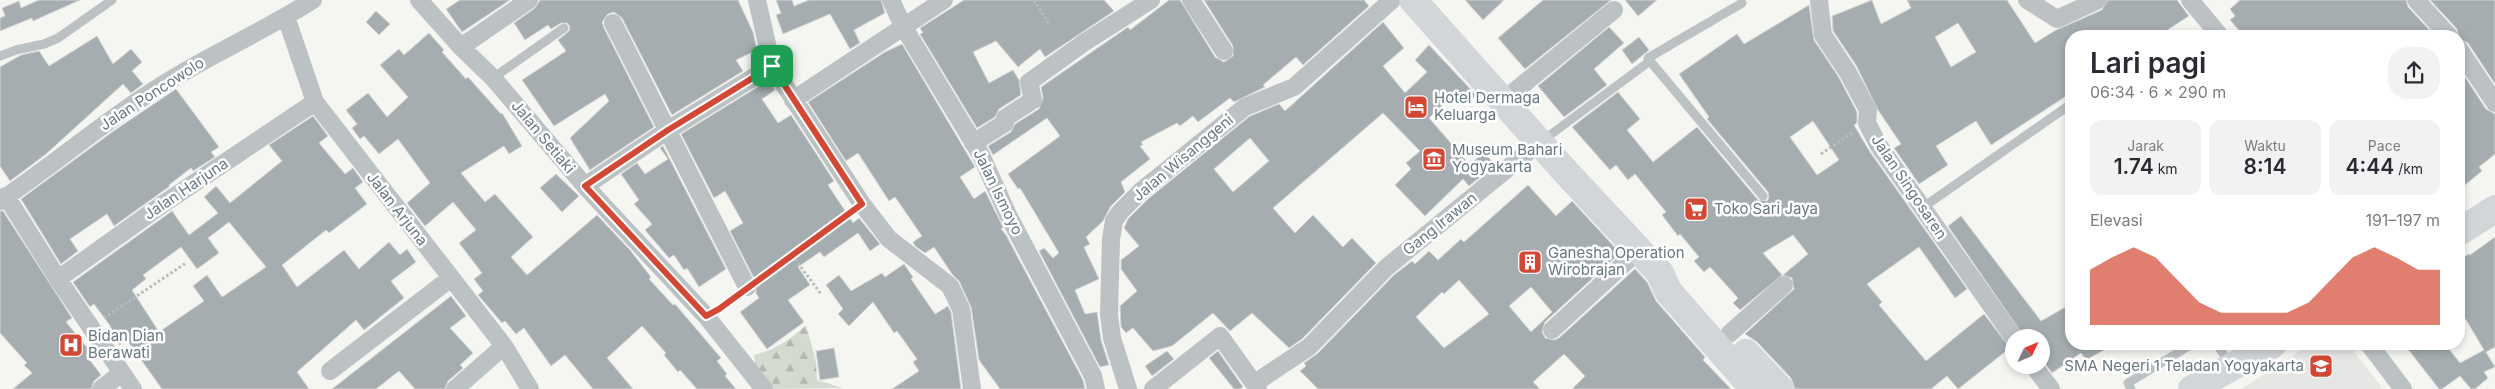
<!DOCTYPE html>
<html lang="id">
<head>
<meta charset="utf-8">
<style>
  :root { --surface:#fff; --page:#f2f2f3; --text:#2b2b33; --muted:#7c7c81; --accent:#d34834 }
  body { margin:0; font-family:Inter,sans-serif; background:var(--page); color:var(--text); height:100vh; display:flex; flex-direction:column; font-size:19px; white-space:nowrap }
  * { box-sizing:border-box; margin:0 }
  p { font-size:16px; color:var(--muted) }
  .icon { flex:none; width:28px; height:28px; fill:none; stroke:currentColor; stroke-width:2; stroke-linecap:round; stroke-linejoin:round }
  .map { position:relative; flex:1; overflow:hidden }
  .details { position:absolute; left:2065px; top:30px; width:400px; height:320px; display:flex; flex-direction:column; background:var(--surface); border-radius:20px; box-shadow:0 2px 8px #0003 }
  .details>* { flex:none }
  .needle { width:32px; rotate:46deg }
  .fabs { position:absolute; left:2005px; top:329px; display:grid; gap:10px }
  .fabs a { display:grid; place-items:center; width:45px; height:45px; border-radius:50%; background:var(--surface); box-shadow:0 2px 8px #0003; font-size:25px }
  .pin { position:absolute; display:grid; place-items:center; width:42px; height:42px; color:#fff; margin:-21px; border-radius:10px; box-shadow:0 2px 8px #0006 }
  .round { display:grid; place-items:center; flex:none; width:52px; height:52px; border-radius:20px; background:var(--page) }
  .summary { display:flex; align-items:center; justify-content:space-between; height:85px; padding:0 25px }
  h1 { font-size:28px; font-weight:600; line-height:38px }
  .figures { display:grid; grid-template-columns:repeat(3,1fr); gap:8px; height:85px; padding:5px 25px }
  .figures div { display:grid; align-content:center; border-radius:12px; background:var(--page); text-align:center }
  .figures b { font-size:21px; font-weight:600 }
  .figures small { font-size:14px; font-weight:400 }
  .figures p { font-size:14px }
  .chart { height:140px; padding:10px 25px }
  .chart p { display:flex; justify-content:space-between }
  .chart svg { width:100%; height:90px; margin-top:5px; fill:var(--accent); opacity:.7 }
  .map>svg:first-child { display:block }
  .built { fill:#e6e6e5 }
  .forest { fill:url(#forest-firs) }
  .building { fill:#a5adb0; stroke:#d6d6d4; fill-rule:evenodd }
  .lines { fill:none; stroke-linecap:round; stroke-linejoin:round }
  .path { stroke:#b8bbbd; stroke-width:3; stroke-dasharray:2.5 2.5; stroke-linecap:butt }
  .service { stroke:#bcc1c3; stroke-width:9 }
  .minor { stroke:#bcc1c3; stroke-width:18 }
  .primary { stroke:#d2d6d9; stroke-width:28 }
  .route-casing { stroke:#fff; stroke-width:10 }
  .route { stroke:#d34834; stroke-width:6 }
  .labels { text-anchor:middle; stroke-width:5; stroke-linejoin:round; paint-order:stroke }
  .street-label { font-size:15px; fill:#677880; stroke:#fff }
  .poi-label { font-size:15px; fill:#677880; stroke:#fff; text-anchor:start }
</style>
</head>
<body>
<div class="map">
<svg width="2495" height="389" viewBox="0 0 2495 389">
  <defs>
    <pattern id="forest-firs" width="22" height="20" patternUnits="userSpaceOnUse" patternTransform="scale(1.25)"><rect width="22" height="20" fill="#d5dad1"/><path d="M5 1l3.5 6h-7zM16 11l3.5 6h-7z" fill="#b1b6af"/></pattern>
  </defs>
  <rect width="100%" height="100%" fill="#f5f5f2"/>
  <path class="built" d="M2311 344H2348L2383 389H2241Z"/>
  <path class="forest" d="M806 325 816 361 817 380 843 388 768 389 744 366 755 362 754 355C775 350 790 340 806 325Z"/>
  <path class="building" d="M39 0H80L33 21 32 18 0 31V18L5 16 2 8 19 1 21 8Z
    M460 0H510L462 32 446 9Z
    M540 0H738L753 32 757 50 736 60 743 71 672 115 622 18 614 12 608 14 602 22 604 28 654 127 590 170 570 138 609 101 605 94 554 126 522 80 566 51 558 40 569 31 570 27 567 23H561L551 29 548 25 525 40 514 23 535 8Z
    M776 0H792L794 6 809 0H881L885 13 854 30 860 43 850 49 830 14 783 34 776 15 781 13Z
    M964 0H1104L1114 11 1045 57 1040 49 1018 67 996 41 973 52 989 83 1013 70 1019 80 1021 95 999 109 995 117 977 128 920 34 923 33 920 28Z
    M1169 0H1180L1215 57 1224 62 1233 56V46L1204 0H1364L1369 6 1303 65 1296 57 1263 85 1265 87 1234 102 1230 98 1198 122 1193 116 1180 126 1177 123 1141 142 1143 145 1140 146 1150 159 1121 182 1125 192 1111 206 1103 221 1086 237 1090 244 1084 247 1099 279 1075 290 1085 314 1097 312 1101 340 1109 365 1100 367 1039 251 1044 248 1053 258 1059 253 1020 188 1018 189 1008 174 1060 136 1047 118 993 155 988 146 1011 132 1015 124 1039 109 1043 98 1041 87 1128 27 1130 30Z
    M1465 0H1504L1483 20Z
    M1543 0H1611L1525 69 1498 38Z
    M1625 0H1657L1638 16Z
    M1872 0 1881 24 1911 8 1907 0H2007L2035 43 2056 30 2102 10 2108 0H2177L2189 16 2158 36H2071V93L1991 145 1976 121 1936 146 1948 165 1919 184 1894 148 1901 144 1878 110 1856 65 1833 31 1832 16ZM1958 23 1976 52 1951 67 1935 37Z
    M2240 0H2406L2408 7 2435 36H2244L2230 20 2235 16 2230 9Z
    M2430 0H2495V84L2468 43 2459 39 2457 29Z
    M1809 5 1814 40 1838 76 1857 112V123L1854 125 1870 152 1967 289 1955 298 1919 247 1867 284 1882 302 1879 305 1926 361 1984 314 2010 348 1958 389 1947 376 1931 389H1795L1791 378 1757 342 1745 334 1794 289 1792 278 1783 275 1808 254 1793 235 1763 253 1782 275 1740 310 1733 303 1738 298 1710 267 1704 272 1694 261 1699 257 1680 234 1678 236 1662 215 1666 212 1635 174 1628 180 1616 165 1610 170 1572 127 1618 92 1640 119 1627 130 1653 162 1697 127 1758 200 1767 201 1769 198 1768 192 1707 119 1709 117 1679 74 1737 34 1744 44ZM1813 121 1839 160 1817 175 1790 137Z
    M376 11 390 24 379 35 366 22Z
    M1383 22 1404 48 1383 66 1405 93 1427 72 1415 60 1429 45 1476 95 1464 106 1454 95 1429 118 1470 165 1484 152 1495 165 1469 186 1463 179 1425 216 1395 185 1411 169 1406 163 1420 151 1383 113 1273 208 1295 233 1313 215 1343 247 1352 238 1376 263 1302 339 1289 348 1252 313 1230 331 1213 313 1172 346 1153 351 1133 328 1126 333 1121 327 1120 306 1137 291 1121 269V260L1139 246 1124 228 1128 219 1148 199 1250 116 1279 104 1285 111ZM1250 138 1269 161 1233 192 1214 169Z
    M1609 27 1624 43 1594 69 1607 85 1564 117 1538 86Z
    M429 33 444 50 442 52 466 79 468 77 501 114 502 113 522 146 509 154 504 146 461 173 485 202 495 194 533 237 511 257 527 275 597 215 630 250 651 277 649 279 673 305 675 304 721 358 717 361 727 374 725 376 736 389H697L680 370 678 372 664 355 666 353 642 326 607 358 633 389H593L565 355 551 366 524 328 516 334 505 321 502 323 478 295 483 291 474 279 482 273 459 243 476 230 453 202 425 226 407 203 430 183 398 139 379 154 364 136 360 139 352 128 357 124 346 110 368 93 387 117 408 97 380 65 399 49 404 55Z
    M97 36 113 64 131 49 142 62 132 71 143 84 131 93 123 84 46 154 10 181 0 166V67L21 55 39 51 49 66Z
    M1639 37 1649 50 1632 64 1622 50Z
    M902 44 975 167 960 177 974 199 985 191 1003 227 1001 229 1006 235 1083 380 1085 389H1000L979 360 971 307 959 281 952 274 934 247 925 253 915 246 913 242 922 236 895 197 889 201 858 153 846 161 808 102 885 52Z
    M2459 68 2486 109 2495 114V154L2479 167 2482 171 2459 190Z
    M769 80 775 90 762 99 778 123 791 115 834 181 828 185 853 223 859 218 880 244 870 251 858 233 824 257 820 252 798 267 810 285 788 300 804 322 767 349 740 312 759 298 756 293V282L730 231 743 223 725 191 714 198 681 134Z
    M176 89 219 147 211 152 215 157 193 171 191 168 169 185 170 186 114 226 107 214 70 239 78 251 61 264 21 199 115 130Z
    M313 116 328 136 319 143 345 174 353 168 363 182 355 188 367 204 329 233 326 230 282 265 297 287 344 250 359 269 389 242 400 255 407 249 416 262 391 281 404 298 364 330 356 320 297 372 309 389H162L127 340 119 345 108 329 111 327 94 304 90 307 73 282 172 211 189 235 218 213 204 197 216 186 230 203 282 161 269 145ZM229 222 266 267 222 297 207 275 193 286 204 301 159 332 132 290 146 279 143 275 181 247 197 269 219 253 208 238Z
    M663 146 726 269 699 287 687 268 684 270 674 255 669 258 645 230 652 224 634 204 639 200 621 174 637 163 645 174 668 159 660 148Z
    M556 174 579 196 562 212 540 188Z
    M1528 185 1556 216 1572 201 1620 253 1545 322 1542 332 1545 338 1554 340 1559 338 1635 269 1647 282 1656 301 1705 357 1703 360 1731 389H1572L1585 376 1564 354 1533 382 1540 389H1318L1300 371 1306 366 1304 363 1317 354 1394 275 1412 261 1415 264 1429 251 1438 260 1461 239 1464 242ZM1459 280 1489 314 1444 348 1416 317 1442 292 1444 294ZM1531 287 1552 312 1531 332 1509 306Z
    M0 211H3L72 318 66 322 90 351 86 355 101 375 94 381 91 389H13L32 373 24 365 27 363 0 333Z
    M1961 216 2041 321 2071 304V344H2115L2086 360 2081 353 2052 373 2041 358V338H2025L1948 226Z
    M2495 237V347L2486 352 2495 367 2484 372 2488 378 2475 389H2471L2460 376 2442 389H2439L2404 344H2445L2460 363 2484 350 2459 308V260L2469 254 2470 255Z
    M904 264 913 277 911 279 935 314 948 306 951 312 961 389H892L919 371 913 362 917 359 897 331 894 333 873 302 849 326 838 314 843 309 826 285 839 275 851 291 882 273 885 277Z
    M451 296 466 316 450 328 473 353 460 365 463 368 448 381 445 389H415L399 371 376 389H332Z
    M834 348 839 377 820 380 816 351Z
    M1167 351 1174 359 1152 376 1145 366Z
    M1218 351 1243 387 1240 389H1234L1209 358Z"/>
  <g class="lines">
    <path class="path" d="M1034 0 1049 24
      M1821 154 1853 132
      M792 255 821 294
      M759 278 850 213
      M720 308 734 297
      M104 318 186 263"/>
    <path class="service" d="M0 56 16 50 44 44 58 38 112 0
      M1650 61 1763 196
      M493 78 564 28
      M1542 141 1650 61 1648 58 1742 3
      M1922 208 2071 104
      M2217 344 2230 365
      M2131 389 2128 383 2192 344"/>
    <path class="minor" d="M419 0 461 47 493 78 585 186 706 316 764 389
      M757 0 772 66 862 204 889 239 950 286 961 309 972 389
      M891 0 903 26 981 155 1008 215 1093 376 1096 389
      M1191 0 1224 51
      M1819 0 1823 35 1847 71 1868 110 1867 123 1879 146 2014 338
      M2027 0 2057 19 2098 0
      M2190 0 2220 36
      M2416 0 2449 36
      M286 17 315 102 504 346 530 389
      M613 23 747 287
      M461 47 529 0
      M2459 49 2495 103
      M793 100 944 0
      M1504 100 1614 10
      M973 143 1005 123V118L1033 100 1029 82 1032 80 1085 42 1151 0
      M585 186 668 130 772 66
      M6 196 58 279 133 389
      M0 201C60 160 114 113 177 76 222 49 269 28 313 0
      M58 279 163 204 315 102
      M1552 330 1639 250
      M1729 334 1784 285
      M2369 344 2403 389
      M2033 365 2051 389
      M330 371 451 278
      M1255 383 1309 347 1387 267 1540 142
      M101 389 122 373
      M455 389 504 346
      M1128 389 1112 338 1109 315 1111 239 1114 221 1120 212 1141 191 1245 107 1294 87 1392 0
      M1153 389 1220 336 1258 389"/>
    <path class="primary" d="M1413 0 1564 170 1660 273 1668 291 1754 389
      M2459 232 2495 209
      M1746 353 1780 389
      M2192 389 2273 344"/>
  </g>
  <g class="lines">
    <g class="route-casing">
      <path id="route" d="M772 66 862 204 719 309 706 316 585 186 668 130Z"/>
    </g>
    <use href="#route" class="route"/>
  </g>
  <defs>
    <g id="hotel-square" transform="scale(1.25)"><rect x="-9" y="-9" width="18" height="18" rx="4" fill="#d34834" stroke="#fff"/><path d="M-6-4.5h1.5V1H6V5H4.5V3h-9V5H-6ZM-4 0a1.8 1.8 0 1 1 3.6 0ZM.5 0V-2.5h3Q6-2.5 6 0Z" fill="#fff"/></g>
    <g id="museum-square" transform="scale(1.25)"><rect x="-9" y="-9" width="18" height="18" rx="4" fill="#d34834" stroke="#fff"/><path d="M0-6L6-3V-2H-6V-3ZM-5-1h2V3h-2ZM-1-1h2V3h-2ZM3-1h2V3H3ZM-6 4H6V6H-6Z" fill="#fff"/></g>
    <g id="supermarket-square" transform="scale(1.25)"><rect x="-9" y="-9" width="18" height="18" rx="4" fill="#d34834" stroke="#fff"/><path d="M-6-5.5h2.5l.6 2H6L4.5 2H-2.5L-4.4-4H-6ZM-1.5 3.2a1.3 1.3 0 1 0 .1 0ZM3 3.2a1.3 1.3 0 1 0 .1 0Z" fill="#fff"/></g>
    <g id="building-square" transform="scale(1.25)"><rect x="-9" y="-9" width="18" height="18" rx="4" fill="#d34834" stroke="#fff"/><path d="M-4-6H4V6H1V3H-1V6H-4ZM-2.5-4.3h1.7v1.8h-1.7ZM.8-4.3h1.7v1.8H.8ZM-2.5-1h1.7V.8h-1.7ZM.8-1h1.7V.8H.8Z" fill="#fff"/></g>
    <g id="hospital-square" transform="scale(1.25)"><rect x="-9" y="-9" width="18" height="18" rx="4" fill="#d34834" stroke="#fff"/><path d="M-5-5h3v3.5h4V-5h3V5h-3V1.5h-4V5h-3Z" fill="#fff"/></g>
    <g id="school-square" transform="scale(1.25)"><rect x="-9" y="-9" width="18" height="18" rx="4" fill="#d34834" stroke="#fff"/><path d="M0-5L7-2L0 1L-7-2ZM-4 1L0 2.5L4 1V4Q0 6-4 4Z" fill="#fff"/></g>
  </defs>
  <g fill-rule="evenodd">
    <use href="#hotel-square" x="1416" y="107"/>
    <use href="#museum-square" x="1434" y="159"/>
    <use href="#supermarket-square" x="1696" y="209"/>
    <use href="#building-square" x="1530" y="262"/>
    <use href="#hospital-square" x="71" y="345"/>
    <use href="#school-square" x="2321" y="366"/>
  </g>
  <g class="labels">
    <g class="street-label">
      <text transform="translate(152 94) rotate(-33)" y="5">Jalan Poncowolo</text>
      <text transform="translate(543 137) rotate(50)" y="5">Jalan Setiaki</text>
      <text transform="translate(1183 158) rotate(-40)" y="5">Jalan Wisanggeni</text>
      <text transform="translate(1909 187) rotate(56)" y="5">Jalan Singosaren</text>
      <text transform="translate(186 189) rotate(-34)" y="5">Jalan Harjuna</text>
      <text transform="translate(998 192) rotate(64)" y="5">Jalan Ismoyo</text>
      <text transform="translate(397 209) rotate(52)" y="5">Jalan Arjuna</text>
      <text transform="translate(1440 224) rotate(-39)" y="5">Gang Irawan</text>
    </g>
    <g class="poi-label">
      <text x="1434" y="103">Hotel Dermaga<tspan x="1434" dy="17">Keluarga</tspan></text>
      <text x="1452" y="155">Museum Bahari<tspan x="1452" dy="17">Yogyakarta</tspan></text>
      <text x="1714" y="214">Toko Sari Jaya</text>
      <text x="1548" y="258">Ganesha Operation<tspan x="1548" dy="17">Wirobrajan</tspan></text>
      <text x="88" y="341">Bidan Dian<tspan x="88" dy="17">Berawati</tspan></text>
      <text x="2304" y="371" text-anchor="end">SMA Negeri 1 Teladan Yogyakarta</text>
    </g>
  </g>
</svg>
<div class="fabs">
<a><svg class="needle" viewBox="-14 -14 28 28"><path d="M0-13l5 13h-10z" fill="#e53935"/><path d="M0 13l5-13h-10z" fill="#7c7c81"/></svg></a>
</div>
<div class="pin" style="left:772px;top:66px;background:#1e9e55"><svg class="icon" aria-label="arrive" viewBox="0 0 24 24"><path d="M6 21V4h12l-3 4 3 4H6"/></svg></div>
<section class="details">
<div class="summary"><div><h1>Lari pagi</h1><p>06:34 · 6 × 290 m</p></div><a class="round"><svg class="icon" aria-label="share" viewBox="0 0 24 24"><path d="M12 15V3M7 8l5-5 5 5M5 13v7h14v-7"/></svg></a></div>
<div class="figures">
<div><p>Jarak</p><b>1.74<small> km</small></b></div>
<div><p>Waktu</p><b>8:14</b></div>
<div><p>Pace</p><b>4:44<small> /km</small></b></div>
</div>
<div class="chart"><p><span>Elevasi</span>191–197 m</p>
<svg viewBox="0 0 160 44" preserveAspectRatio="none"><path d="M0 44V17L10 11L20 6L30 11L40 22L50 33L60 38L70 38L80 38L90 38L100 33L110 22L120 11L130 6L140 11L150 17L160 17V44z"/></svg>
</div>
</section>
</div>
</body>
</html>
